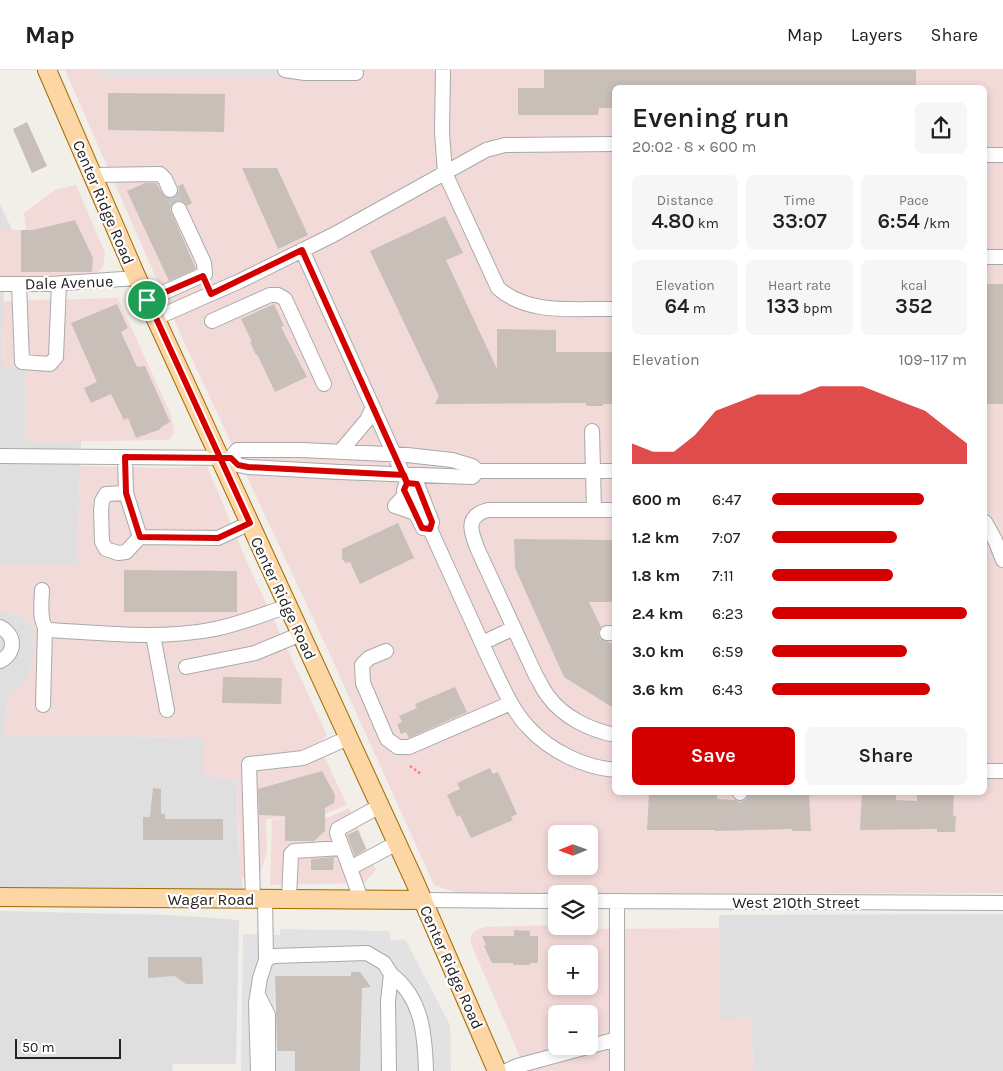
<!DOCTYPE html>
<html lang="en">
<head>
<meta charset="utf-8">
<style>
  :root { --surface:#fff; --page:#f6f6f6; --text:#202124; --muted:#757577; --line:#e0e0e0; --accent:#d40000 }
  body { margin:0; font-family:Karla,sans-serif; background:var(--page); color:var(--text); height:100vh; display:flex; flex-direction:column; font-size:19px; white-space:nowrap }
  * { box-sizing:border-box; margin:0 }
  p { font-size:16px; color:var(--muted) }
  .icon { flex:none; width:28px; height:28px; fill:none; stroke:currentColor; stroke-width:2; stroke-linecap:round; stroke-linejoin:round }
  .map { position:relative; flex:1; overflow:hidden }
  .drawer { position:absolute; left:612px; top:15px; width:375px; height:710px; display:flex; flex-direction:column; background:var(--surface); border-radius:8px; box-shadow:0 2px 8px #0003 }
  .drawer>* { flex:none }
  .needle { width:32px; rotate:269deg }
  .tools { position:absolute; left:548px; top:755px; display:grid; gap:10px }
  .tools a { display:grid; place-items:center; width:50px; height:50px; border-radius:8px; background:var(--surface); box-shadow:0 2px 8px #0003; font-size:25px }
  .scale { position:absolute; left:15px; bottom:12px; width:106px; box-sizing:border-box; padding-left:5px; border:2px solid #222; border-top:0; font-size:14px; line-height:18px; white-space:nowrap; color:#222; -webkit-text-stroke:4px #fff; paint-order:stroke }
  .pin { position:absolute; display:grid; place-items:center; width:42px; height:42px; color:#fff; margin:-21px; border:2px solid #fff; border-radius:50%; box-shadow:0 1px 5px #0007 }
  .round { display:grid; place-items:center; flex:none; width:52px; height:52px; border-radius:8px; background:var(--page) }
  .overview { display:flex; align-items:center; justify-content:space-between; height:85px; padding:0 20px }
  h1 { font-size:28px; font-weight:600; line-height:38px }
  .metrics { display:grid; grid-template-columns:repeat(3,1fr); gap:8px; height:85px; padding:5px 20px }
  .metrics div { display:grid; align-content:center; border-radius:8px; background:var(--page); text-align:center }
  .metrics b { font-size:21px; font-weight:600 }
  .metrics small { font-size:14px; font-weight:400 }
  .metrics p { font-size:14px }
  .chart { height:140px; padding:10px 20px }
  .chart p { display:flex; justify-content:space-between }
  .chart svg { width:100%; height:90px; margin-top:5px; fill:var(--accent); opacity:.7 }
  .button { display:flex; gap:10px; margin-top:auto; padding:10px 20px }
  .button a { flex:1; height:58px; border-radius:8px; background:var(--accent); color:#fff; font-size:20px; font-weight:600; line-height:58px; text-align:center }
  .button a+a { background:var(--page); color:var(--text) }
  ul { padding:0 20px; list-style:none; font-size:16px }
  li { display:grid; grid-template-columns:80px 60px 1fr; align-items:center; height:38px }
  li i { height:12px; border-radius:6px; background:var(--accent) }
  header { display:flex; align-items:center; gap:30px; box-sizing:border-box; height:70px; padding:0 25px; background:var(--surface); border-bottom:1px solid var(--line) }
  header strong { font-size:24px }
  nav { display:flex; gap:28px; margin-inline-start:auto; font-size:18px }
  .map>svg:first-child { display:block }
  .residential { fill:#e0dfdf }
  .commercial { fill:#f2dad9; fill-rule:evenodd }
  .parking { fill:#e2e2e2; fill-rule:evenodd }
  .building { fill:#c7bfb8 }
  .lines { fill:none; stroke-linecap:round; stroke-linejoin:round }
  .minor-tunnel { stroke:#c8c6c1; stroke-width:14; stroke-dasharray:14 7; stroke-linecap:butt }
  .minor-casing { stroke:#a9a9a9; stroke-width:16 }
  .major-casing { stroke:#a06b00; stroke-width:20 }
  .path { stroke:#fa8072; stroke-width:2.5; stroke-dasharray:2.5 2.5; stroke-linecap:butt }
  .minor { stroke:#fff; stroke-width:14 }
  .major { stroke:#fcd6a4; stroke-width:18 }
  .route-casing { stroke:#fff; stroke-width:10 }
  .route { stroke:#d40000; stroke-width:6 }
  .labels { text-anchor:middle; stroke-width:4.5; stroke-linejoin:round; paint-order:stroke }
  .street-label { font-size:16px; fill:#222; stroke:#fff }
</style>
</head>
<body>
<header>
<strong>Map</strong>
<nav><a>Map</a><a>Layers</a><a>Share</a></nav>
</header>
<div class="map">
<svg width="1003" height="1001" viewBox="0 0 1003 1001">
  <rect width="100%" height="100%" fill="#f2efe9"/>
  <path class="residential" d="M0 134 12 160H0Z
    M0 208H4L2 296 25 299V372L81 371 77 495H0Z
    M0 542 22 545 33 559 34 584 26 611 8 628 4 665 201 667 203 669V705L237 710 238 771 243 820 0 819Z
    M0 841 170 845 239 850 236 994H172L173 1001H0Z
    M1003 844V1001H753L751 948 719 950V845Z"/>
  <path class="commercial" d="M65 0H1003V823L465 824 452 821 434 815 327 578 184 272ZM615 18H985V722H615ZM556 764H589V796H556Z
    M76 115 105 183 103 197 91 208H0V160H26L24 143 55 120Z
    M118 228 171 345 174 363 169 370 25 372V299L2 296 3 231Z
    M80 396 174 398 207 396 247 492 327 665 318 673 347 735 325 744 309 748 329 747 349 738 376 800 364 813 270 815 272 750 291 748 266 749 267 781 260 805 240 809 237 710 203 705V669L201 667 4 665 8 628 26 611 34 584 33 559 22 545 0 542V495H77Z
    M556 855V856H586L594 859 720 858 719 950 751 948 753 1001H526L471 874V865L477 860 486 857ZM556 884H589V916H556ZM556 944H589V976H556Z"/>
  <path class="parking" d="M99 0H290V7H99Z
    M280 859 389 861 391 871 405 869 450 955 451 1001H241L243 864 280 865ZM351 902H359L366 911 362 918 361 981H274L275 906H351Z"/>
  <path class="building" d="M544 0H916V18H615V38H599L598 45H518V18H544Z
    M108 23 225 24 224 62 108 60Z
    M27 52 47 96 32 103 13 59Z
    M242 98H277L308 165 278 179Z
    M145 113H156L165 127 170 129 177 125 179 121 178 116 183 114 192 133 187 136 184 132 176 131 172 134 170 139 196 199 169 211 127 121Z
    M445 146 463 183 446 190 497 299V259L556 260V282H615V334H603V336H586V333L435 334 439 326 370 181Z
    M75 150 93 188 92 202H21V160H33Z
    M985 214H1003V334H985Z
    M117 234 128 258 121 262 137 297 145 296 170 352 160 358 161 359 136 368 128 348 124 350 111 324 91 333 84 318 97 312 71 253Z
    M274 234 284 256 281 257 307 307 275 322 257 284 256 285 250 272H252L241 249Z
    M398 453 414 488 360 514 350 492 346 493 342 489V479Z
    M514 469 615 470V532H589L601 557 598 563 600 568 615 575V639L564 607 515 498Z
    M124 500 237 501V542H124Z
    M223 607 282 608 281 634 222 633Z
    M455 617 467 642 409 668 406 662 401 664 397 654 402 652 399 646 417 638 415 634Z
    M490 698 493 704 498 702 517 744 511 747 513 750 471 768 460 745 457 747 447 725 460 719 457 713Z
    M322 701 335 725 334 733 325 738V761L314 771H285V746L259 745 258 719Z
    M153 718 161 719V744H165V749H223V770H143V747H150Z
    M649 722H717V729L735 730 740 732 746 730 749 722H809L811 761H792V759L715 761V760H647Z
    M862 722H896V730L917 731V722H954L953 746H956L955 762H937V759L860 760Z
    M358 760 366 779 355 786 347 765Z
    M334 787 333 800H311V789Z
    M514 860 530 861V866H538V893H530V895H513V893H493L491 891 484 876 486 875 482 866H514Z
    M148 887H202L203 914H186L175 906 148 908Z
    M351 902H360L371 917 362 918 360 1001H295V981H277L275 906H351Z"/>
  <g class="lines">
    <path class="minor-tunnel" d="M170 120 179 139"/>
    <g class="minor-casing">
      <path id="minor" d="M285 0 305 3H356
        M443 0 442 62 445 103 498 218C529 246 577 238 615 239
        M985 85H1003
        M93 105 160 104 165 109 170 120
        M302 180 407 413 404 420 423 458 430 459 432 452 417 414 407 413
        M985 187H1003
        M0 214H50L137 208
        M19 214 22 292 50 294 56 287 59 214
        M147 230 205 204 204 193 179 139
        M156 248 240 211 333 165 486 80 505 75 615 74
        M212 251 270 225H278L285 229 324 314
        M592 361 594 440
        M340 382 367 350 373 337
        M0 386 231 388 238 395 248 397 339 402 472 407 478 401 472 396 452 390 407 385 302 380H237L231 388
        M125 387 126 423 140 467 218 468 250 453
        M478 401H615
        M126 423 106 424 102 431 101 441 102 472 106 479 118 483 126 482 140 467
        M406 424 395 436 415 443
        M615 440H488C464 446 471 463 478 480L536 606C540 612 543 620 548 626 563 647 590 660 615 665
        M985 452 995 470 1003 490
        M430 459C450 503 470 547 490 591 501 613 511 639 528 657 550 681 583 697 615 700
        M42 520C42 531 38 553 48 560 103 563 161 570 215 559 240 554 264 544 288 536
        M0 557C16 565 16 583 0 591
        M607 563H615
        M153 565 167 640
        M482 573 514 558
        M386 581 369 588 362 595 363 613 387 669 398 677H409L511 633
        M186 597 255 583 301 564
        M43 635 45 558
        M985 701H1003
        M740 722V723
        M350 798 397 773
        M253 829 249 694 303 688 348 668
        M289 829 291 784 294 781 342 778
        M361 829 337 763 338 759 380 736
        M423 830 556 831
        M589 831 1003 833
        M617 831V1001
        M266 890 273 886 367 883 384 893 391 904 388 931 389 1001
        M391 904C422 928 425 964 426 1001
        M258 925 268 945V1001
        M258 1001 256 933 260 908 266 890 265 829
        M506 1001 517 996 617 969"/>
    </g>
    <g class="major-casing">
      <path id="major" d="M47 0 137 208 414 810 497 1001
        M0 827 423 830"/>
    </g>
    <path class="path" d="M410 696 421 704"/>
    <use href="#minor" class="minor"/>
    <use href="#major" class="major"/>
  </g>
  <g class="lines">
    <g class="route-casing">
      <path id="route" d="M147 230 156 248 250 453 218 468 140 467 126 423 125 387 220 388H231L238 395 248 397 404 405 407 413 404 420 406 424 422 458 430 459 432 452 417 414 407 413 394 384 302 180 211 224 203 206 147 230"/>
    </g>
    <use href="#route" class="route"/>
  </g>
  <g class="labels">
    <g class="street-label">
      <text transform="translate(104 132) rotate(67)" y="6">Center Ridge Road</text>
      <text transform="translate(69 212) rotate(-2)" y="6">Dale Avenue</text>
      <text transform="translate(284 528) rotate(65)" y="6">Center Ridge Road</text>
      <text x="211" y="835">Wagar Road</text>
      <text x="796" y="838">West 210th Street</text>
      <text transform="translate(452 897) rotate(66)" y="6">Center Ridge Road</text>
    </g>
  </g>
</svg>
<div class="tools">
<a><svg class="needle" viewBox="-14 -14 28 28"><path d="M0-13l5 13h-10z" fill="#e53935"/><path d="M0 13l5-13h-10z" fill="#757577"/></svg></a>
<a><svg class="icon" aria-label="layers" viewBox="0 0 24 24"><path d="M12 4l9 5-9 5-9-5zM3 14l9 5 9-5"/></svg></a>
<a>+</a>
<a>−</a>
</div>
<div class="scale">50 m</div>
<div class="pin" style="left:147px;top:230px;background:#1e9e55"><svg class="icon" aria-label="arrive" viewBox="0 0 24 24"><path d="M6 21V4h12l-3 4 3 4H6"/></svg></div>
<section class="drawer">
<div class="overview"><div><h1>Evening run</h1><p>20:02 · 8 × 600 m</p></div><a class="round"><svg class="icon" aria-label="share" viewBox="0 0 24 24"><path d="M12 15V3M7 8l5-5 5 5M5 13v7h14v-7"/></svg></a></div>
<div class="metrics">
<div><p>Distance</p><b>4.80<small> km</small></b></div>
<div><p>Time</p><b>33:07</b></div>
<div><p>Pace</p><b>6:54<small> /km</small></b></div>
</div>
<div class="metrics">
<div><p>Elevation</p><b>64<small> m</small></b></div>
<div><p>Heart rate</p><b>133<small> bpm</small></b></div>
<div><p>kcal</p><b>352</b></div>
</div>
<div class="chart"><p><span>Elevation</span>109–117 m</p>
<svg viewBox="0 0 160 44" preserveAspectRatio="none"><path d="M0 44V34L10 38L20 38L30 30L40 18L50 14L60 10L70 10L80 10L90 6L100 6L110 6L120 10L130 14L140 18L150 26L160 34V44z"/></svg>
</div>
<ul>
<li><b>600 m</b>6:47<i style="width:78%"></i></li>
<li><b>1.2 km</b>7:07<i style="width:64%"></i></li>
<li><b>1.8 km</b>7:11<i style="width:62%"></i></li>
<li><b>2.4 km</b>6:23<i style="width:100%"></i></li>
<li><b>3.0 km</b>6:59<i style="width:69%"></i></li>
<li><b>3.6 km</b>6:43<i style="width:81%"></i></li>
</ul>
<div class="button"><a>Save</a><a>Share</a></div>
</section>
</div>
</body>
</html>
